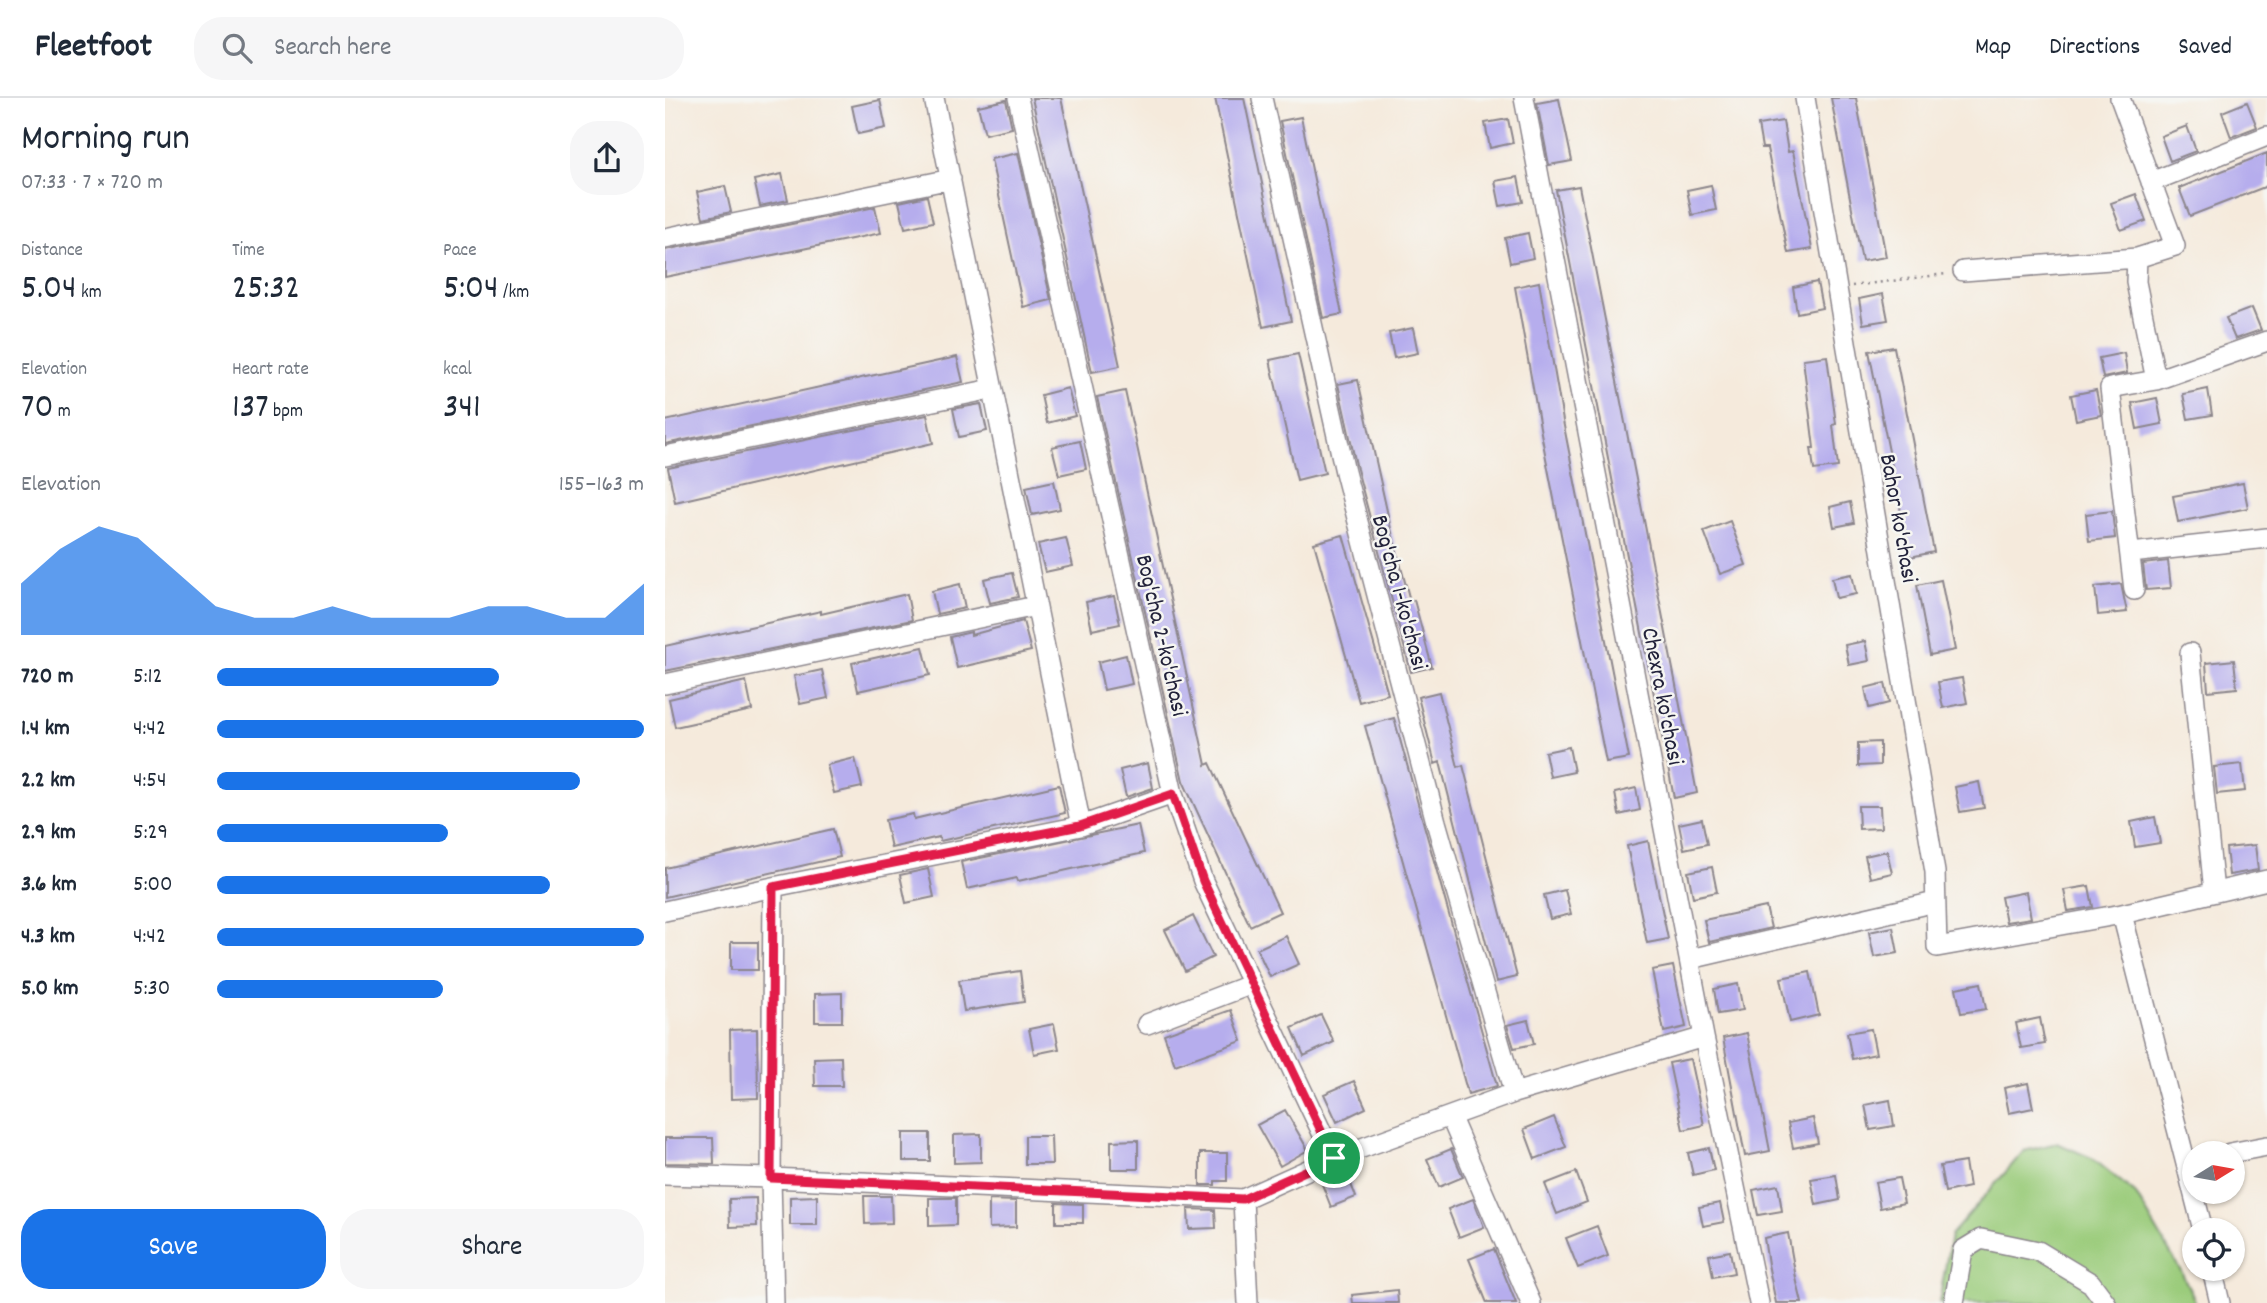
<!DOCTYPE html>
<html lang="en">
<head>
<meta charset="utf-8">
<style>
  :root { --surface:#fff; --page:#f6f6f7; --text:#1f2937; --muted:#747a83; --line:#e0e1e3; --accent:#1a73e8 }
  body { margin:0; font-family:Dekko,sans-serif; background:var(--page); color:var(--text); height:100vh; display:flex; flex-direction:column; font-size:26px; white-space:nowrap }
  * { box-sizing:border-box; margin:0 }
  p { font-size:23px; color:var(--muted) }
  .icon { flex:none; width:38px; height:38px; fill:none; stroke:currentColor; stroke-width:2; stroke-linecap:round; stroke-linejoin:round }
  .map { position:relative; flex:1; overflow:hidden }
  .side { display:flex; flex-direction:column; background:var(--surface); width:665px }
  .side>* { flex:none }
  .needle { width:46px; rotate:79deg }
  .fabs { position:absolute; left:1517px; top:1043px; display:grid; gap:14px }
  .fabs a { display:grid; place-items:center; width:63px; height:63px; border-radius:50%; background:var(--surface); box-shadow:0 2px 5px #0004; font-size:35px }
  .pin { position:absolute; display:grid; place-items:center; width:60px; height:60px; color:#fff; margin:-30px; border:4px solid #fff; border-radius:50%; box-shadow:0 2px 7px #0007 }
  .round { display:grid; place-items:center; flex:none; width:74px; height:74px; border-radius:28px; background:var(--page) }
  .overview { display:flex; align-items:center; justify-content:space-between; height:119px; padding:0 21px }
  h1 { font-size:38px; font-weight:600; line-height:52px }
  .stats { display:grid; grid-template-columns:repeat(3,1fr); gap:10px; height:119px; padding:7px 21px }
  .stats div { display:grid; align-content:center }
  .stats b { font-size:35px; font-weight:600 }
  .stats small { font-size:19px; font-weight:400 }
  .stats p { font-size:19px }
  .chart { height:196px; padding:14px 21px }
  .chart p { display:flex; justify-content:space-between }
  .chart svg { width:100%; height:126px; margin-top:7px; fill:var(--accent); opacity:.7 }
  .cta { display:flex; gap:14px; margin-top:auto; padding:14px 21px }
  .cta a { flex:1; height:80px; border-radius:28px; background:var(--accent); color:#fff; font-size:28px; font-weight:600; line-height:80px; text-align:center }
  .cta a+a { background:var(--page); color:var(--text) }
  ul { padding:0 21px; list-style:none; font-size:23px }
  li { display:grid; grid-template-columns:112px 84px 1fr; align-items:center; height:52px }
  li i { height:18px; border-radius:9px; background:var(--accent) }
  header { display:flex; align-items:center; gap:42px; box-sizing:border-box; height:98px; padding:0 35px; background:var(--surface); border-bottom:2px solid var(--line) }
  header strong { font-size:33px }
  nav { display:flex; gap:38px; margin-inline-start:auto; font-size:24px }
  .search { width:490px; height:63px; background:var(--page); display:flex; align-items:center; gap:18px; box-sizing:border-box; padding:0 24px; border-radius:28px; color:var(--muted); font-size:26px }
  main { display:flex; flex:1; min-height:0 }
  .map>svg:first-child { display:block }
  .green { fill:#9bcc7c; stroke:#5e775c; stroke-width:2 }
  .building { fill:#b6aded }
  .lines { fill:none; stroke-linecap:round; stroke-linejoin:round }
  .minor-casing { stroke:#8c868c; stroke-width:22 }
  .path { stroke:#8c868c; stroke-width:2.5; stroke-dasharray:2 5; stroke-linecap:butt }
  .minor { stroke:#fff; stroke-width:19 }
  .route-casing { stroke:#fff; stroke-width:14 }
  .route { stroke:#e11d48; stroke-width:9 }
  .labels { text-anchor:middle; stroke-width:5; stroke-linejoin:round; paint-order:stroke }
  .street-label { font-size:24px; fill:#22223b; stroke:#f6f6f2 }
</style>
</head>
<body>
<header>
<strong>Fleetfoot</strong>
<div class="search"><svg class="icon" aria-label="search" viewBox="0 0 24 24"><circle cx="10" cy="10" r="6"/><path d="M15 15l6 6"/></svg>Search here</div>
<nav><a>Map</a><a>Directions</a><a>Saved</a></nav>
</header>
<main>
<section class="side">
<div class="overview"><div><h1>Morning run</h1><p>07:33 · 7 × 720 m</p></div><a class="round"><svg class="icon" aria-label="share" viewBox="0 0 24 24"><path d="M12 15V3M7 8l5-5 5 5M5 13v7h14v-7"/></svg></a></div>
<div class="stats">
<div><p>Distance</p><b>5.04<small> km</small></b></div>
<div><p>Time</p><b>25:32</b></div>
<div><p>Pace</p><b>5:04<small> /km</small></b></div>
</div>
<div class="stats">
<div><p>Elevation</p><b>70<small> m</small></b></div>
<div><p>Heart rate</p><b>137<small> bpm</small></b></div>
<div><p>kcal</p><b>341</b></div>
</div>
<div class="chart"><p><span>Elevation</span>155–163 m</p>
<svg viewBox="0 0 160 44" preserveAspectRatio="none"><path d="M0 44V26L10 14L20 6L30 10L40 22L50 34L60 38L70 38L80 34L90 38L100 38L110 38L120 34L130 34L140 38L150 38L160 26V44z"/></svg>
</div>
<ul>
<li><b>720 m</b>5:12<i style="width:66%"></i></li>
<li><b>1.4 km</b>4:42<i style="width:100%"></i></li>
<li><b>2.2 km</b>4:54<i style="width:85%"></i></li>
<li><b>2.9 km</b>5:29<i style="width:54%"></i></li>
<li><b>3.6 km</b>5:00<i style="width:78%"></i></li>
<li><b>4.3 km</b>4:42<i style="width:100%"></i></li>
<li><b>5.0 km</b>5:30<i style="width:53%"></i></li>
</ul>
<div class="cta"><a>Save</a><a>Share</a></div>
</section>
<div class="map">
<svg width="1602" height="1205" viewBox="0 0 1602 1205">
  <rect width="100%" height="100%" fill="#f6f6f2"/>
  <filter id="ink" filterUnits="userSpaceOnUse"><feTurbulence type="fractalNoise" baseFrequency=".0143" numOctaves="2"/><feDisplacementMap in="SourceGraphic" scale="14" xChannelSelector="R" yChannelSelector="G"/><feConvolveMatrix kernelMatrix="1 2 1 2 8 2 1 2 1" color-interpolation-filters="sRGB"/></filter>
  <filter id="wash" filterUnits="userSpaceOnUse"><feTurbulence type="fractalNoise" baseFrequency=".00686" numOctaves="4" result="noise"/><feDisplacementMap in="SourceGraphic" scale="28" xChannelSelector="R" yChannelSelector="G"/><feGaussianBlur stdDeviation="1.57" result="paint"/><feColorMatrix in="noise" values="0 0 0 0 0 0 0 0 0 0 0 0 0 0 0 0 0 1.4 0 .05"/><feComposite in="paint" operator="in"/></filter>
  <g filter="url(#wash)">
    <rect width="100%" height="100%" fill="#f5eadc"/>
    <path class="green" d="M1392 1045 1427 1060 1470 1095 1517 1175 1531 1205H1274L1286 1137 1359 1053Z"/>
    <g id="blocks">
      <path class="building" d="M367 0H396L455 268 427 274Z
        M550 0H579L626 223 598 229Z
        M1166 0H1191L1221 159 1197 163Z
        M894 1 907 63 884 67 872 5Z
        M215 2 221 30 193 36 187 8Z
        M341 2 347 30 320 36 313 8Z
        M1582 4 1592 29 1566 39 1557 14Z
        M636 19 677 216 658 220 615 23Z
        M843 21 848 45 825 50 820 25Z
        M1118 23 1123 54 1128 53 1147 151 1123 155 1102 50H1097L1093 27Z
        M1522 28 1531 53 1505 63 1496 38Z
        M353 55 386 202 358 209 326 61Z
        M1602 55V88L1525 118 1514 90Z
        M117 76 123 102 95 108 89 82Z
        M853 79 858 104 835 108 830 83Z
        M1046 87 1051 112 1027 117 1022 92Z
        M60 88 66 114 38 120 32 94Z
        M914 88 1032 695 1009 700 891 92Z
        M1471 96 1481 123 1456 132 1446 105Z
        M262 98 268 124 240 130 234 104Z
        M210 109 216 135 0 179V152Z
        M863 135 868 160 845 165 840 140Z
        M874 184 898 323 964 660 941 664 876 335 850 189Z
        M1152 184 1157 210 1132 215 1128 189Z
        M1218 196 1223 222 1198 226 1194 201Z
        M1587 210 1596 232 1570 241 1561 220Z
        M748 230 753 255 729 260 724 235Z
        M1229 249 1269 454 1245 459 1204 253Z
        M1459 255 1462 275 1438 280 1434 260Z
        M633 256 660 375 632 382 605 262Z
        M1162 258 1171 326 1168 327 1173 369 1149 372 1146 350H1149L1138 261Z
        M292 259 298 284 0 346V323Z
        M693 282 726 431 745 503 749 502 767 569 746 574 692 371 673 286Z
        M403 290 410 318 382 325 376 297Z
        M1543 291 1547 317 1523 321 1518 296Z
        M1431 292 1436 317 1411 322 1406 297Z
        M460 293 541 667 545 665 615 814 585 828 518 683 432 299Z
        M1492 300 1497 326 1472 331 1467 305Z
        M316 306 322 333 294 339 288 311Z
        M262 317 268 345 10 404 3 370Z
        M415 343 421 371 394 377 387 349Z
        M389 383 395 411 367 417 361 389Z
        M1578 385 1583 410 1513 424 1508 398Z
        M1185 404 1189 425 1169 429 1165 409Z
        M1447 413 1450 440 1424 443 1421 416Z
        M1065 423 1081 467 1055 476 1039 433Z
        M678 437 723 596 694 604 649 445Z
        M401 440 408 468 380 474 373 446Z
        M1503 463 1506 490 1481 492 1478 466Z
        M347 475 353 499 325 505 319 481Z
        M1187 476 1191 496 1171 500 1167 480Z
        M1276 482 1290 552 1265 557 1252 487Z
        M295 486 300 510 272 516 267 493Z
        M1456 486 1462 514 1433 517 1430 489Z
        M242 496 247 522 0 573V548L156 513V516Z
        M449 498 455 526 427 532 421 504Z
        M358 523 366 553 292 570 285 539 306 534V537Z
        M1200 543 1204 563 1184 567 1180 547Z
        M258 549 265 577 193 593 187 565Z
        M461 557 467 586 439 592 433 564Z
        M1569 562 1572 590 1543 593 1541 565Z
        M157 572 163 600 135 606 129 578Z
        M1297 580 1302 605 1278 610 1273 584Z
        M81 583 87 612 10 629 4 601Z
        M1220 585 1224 605 1204 610 1200 590Z
        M774 594 793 669 798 667 852 879 831 884 775 664 770 666 753 599Z
        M729 620 832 988 803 996 700 628Z
        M1215 644V667L1193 668V645Z
        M904 649 909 674 885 679 880 654Z
        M190 660 197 689 169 695 162 667Z
        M483 665 488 690 461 699 455 672Z
        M1577 666 1580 693 1552 696 1549 669Z
        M1314 684 1319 710 1295 714 1290 689Z
        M394 687 400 715 275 743 274 739 226 750 220 722 248 716 249 721Z
        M971 690 975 712 954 717 950 695Z
        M1193 708H1215L1216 730 1194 731Z
        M1490 719 1495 745 1470 749 1466 724Z
        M1037 721 1042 746 1019 751 1014 726Z
        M473 727 479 755 353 783 352 780 302 791 296 764Z
        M168 731 175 759 0 799V770Z
        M983 743 1003 841 982 845 962 748Z
        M1590 747 1593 772 1564 777 1561 750Z
        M1222 753 1227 775 1205 780 1200 758Z
        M1047 769 1052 794 1028 799 1023 774Z
        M263 771 269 799 241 805 235 777Z
        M1424 788 1428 809 1403 813 1399 792Z
        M900 792 906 816 885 821 879 797Z
        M1361 794 1366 820 1341 824 1336 799Z
        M1101 809 1106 830 1044 844 1039 822Z
        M528 818 548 859 520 873 500 832Z
        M1228 829 1233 855 1209 859 1204 834Z
        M621 838 634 866 605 879 592 851Z
        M66 844H93V872H66Z
        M1008 868 1021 929 999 934 987 872Z
        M355 873 359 904 299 913 294 882Z
        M1145 874 1154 917 1125 924 1116 880Z
        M1316 885 1321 911 1296 915 1291 890Z
        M1073 886 1078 912 1053 916 1049 891Z
        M177 895V924H150V896Z
        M566 912 577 943 510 967 499 936Z
        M656 917 669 944 639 958 627 930Z
        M1375 920 1380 946 1356 950 1351 925Z
        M863 922 869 946 849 950 842 927Z
        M389 926 394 951 369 956 364 931Z
        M92 931 93 1000 66 1001 65 932Z
        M1206 931 1211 956 1187 961 1182 935Z
        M1082 935 1105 1053 1080 1058 1058 940Z
        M176 959 177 988H150L149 960Z
        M1025 961 1039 1027 1018 1032 1004 965Z
        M689 983 701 1010 672 1024 659 996Z
        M1363 985 1368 1010 1344 1015 1339 990Z
        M1225 1002 1229 1028 1205 1032 1200 1007Z
        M620 1012 643 1052 615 1068 592 1027Z
        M889 1019 901 1049 870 1061 859 1031Z
        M1148 1020 1153 1045 1128 1050 1123 1025Z
        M238 1035H265V1063H238Z
        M316 1036V1064L289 1065V1037Z
        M360 1038H386L387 1066H360Z
        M0 1040H48L49 1066 0 1065Z
        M473 1042V1071H446V1043Z
        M1044 1050 1049 1072 1028 1077 1023 1055Z
        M786 1051 798 1079 774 1089 762 1061Z
        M535 1055H562V1083H550V1087H535Z
        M1300 1064 1304 1089 1280 1094 1275 1068Z
        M680 1071 691 1099 666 1109 655 1081Z
        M911 1074 922 1104 892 1116 880 1086Z
        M1171 1077 1175 1102 1151 1107 1146 1081Z
        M1234 1080 1239 1105 1215 1110 1210 1084Z
        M1113 1087 1117 1113 1093 1117 1088 1092Z
        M152 1098V1127H125V1099Z
        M199 1098H226L227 1125 200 1126Z
        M91 1100 92 1128 65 1129 64 1101Z
        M264 1100H291V1127L264 1128Z
        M808 1101 819 1129 794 1139 783 1111Z
        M324 1102 351 1103V1129L324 1130Z
        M391 1105 418 1106V1125H391Z
        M1055 1105 1059 1124 1038 1128 1034 1109Z
        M523 1111 550 1112 551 1130 524 1131Z
        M932 1128 943 1158 913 1170 901 1140Z
        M1123 1135 1131 1180 1137 1205H1111L1103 1166 1099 1140Z
        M829 1151 851 1205H822L804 1161Z
        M1065 1153 1069 1175 1048 1179 1044 1157Z
        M732 1192 733 1205H688L687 1197Z"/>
    </g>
  </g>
  <g filter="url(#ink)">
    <use href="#blocks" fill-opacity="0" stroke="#8c868c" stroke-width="2"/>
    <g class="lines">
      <g class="minor-casing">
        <path id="minor" d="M269 0 416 728
          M353 0 508 696 538 783 669 1060
          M597 0 680 374 771 724 849 995
          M859 0 1039 939 1094 1205
          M1140 0 1270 774 1272 849 1457 816 1602 782
          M1455 0 1510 148 1472 160 1471 184 1491 282
          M1486 84 1602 38
          M0 140 286 81
          M1298 173 1472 160
          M0 358 327 291
          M1466 455 1602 440
          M1469 492 1445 290 1491 282 1602 243
          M1525 555 1549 794
          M0 586 371 508
          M108 789 106 1080 109 1205
          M0 813 108 789 416 728 508 696
          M1457 816 1538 1132
          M1025 861 1270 804
          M482 926 587 886
          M786 1020 866 1205
          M1565 1055 1602 1048
          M0 1077 106 1080 578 1101 669 1060 849 995 1039 939
          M578 1101 583 1205
          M1547 1171 1555 1205
          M1289 1205 1298 1152 1316 1141 1373 1153 1426 1185 1441 1205"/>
      </g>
      <path class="path" d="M1187 188 1281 176"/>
      <use href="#minor" class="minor"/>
    </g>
  </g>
  <g class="lines" filter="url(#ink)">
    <g class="route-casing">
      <path id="route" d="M508 696 538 783 669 1060 578 1101 106 1080 108 789 415 728Z"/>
    </g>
    <use href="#route" class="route"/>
  </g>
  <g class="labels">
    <g class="street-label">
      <text transform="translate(1235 420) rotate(80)" y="8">Bahor ko'chasi</text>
      <text transform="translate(736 494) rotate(75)" y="8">Bog'cha 1-ko'chasi</text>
      <text transform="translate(498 537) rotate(77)" y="8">Bog'cha 2-ko'chasi</text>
      <text transform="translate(999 598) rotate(79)" y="8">Chexra ko'chasi</text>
    </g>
  </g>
</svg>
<div class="fabs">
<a><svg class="needle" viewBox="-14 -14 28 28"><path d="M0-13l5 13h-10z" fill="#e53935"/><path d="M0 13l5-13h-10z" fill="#747a83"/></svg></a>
<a><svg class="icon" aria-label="locate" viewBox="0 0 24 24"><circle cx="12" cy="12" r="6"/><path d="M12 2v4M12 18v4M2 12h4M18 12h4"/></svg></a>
</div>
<div class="pin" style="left:669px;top:1060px;background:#1e9e55"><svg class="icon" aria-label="arrive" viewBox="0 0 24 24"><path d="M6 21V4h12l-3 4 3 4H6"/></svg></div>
</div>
</main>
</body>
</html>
